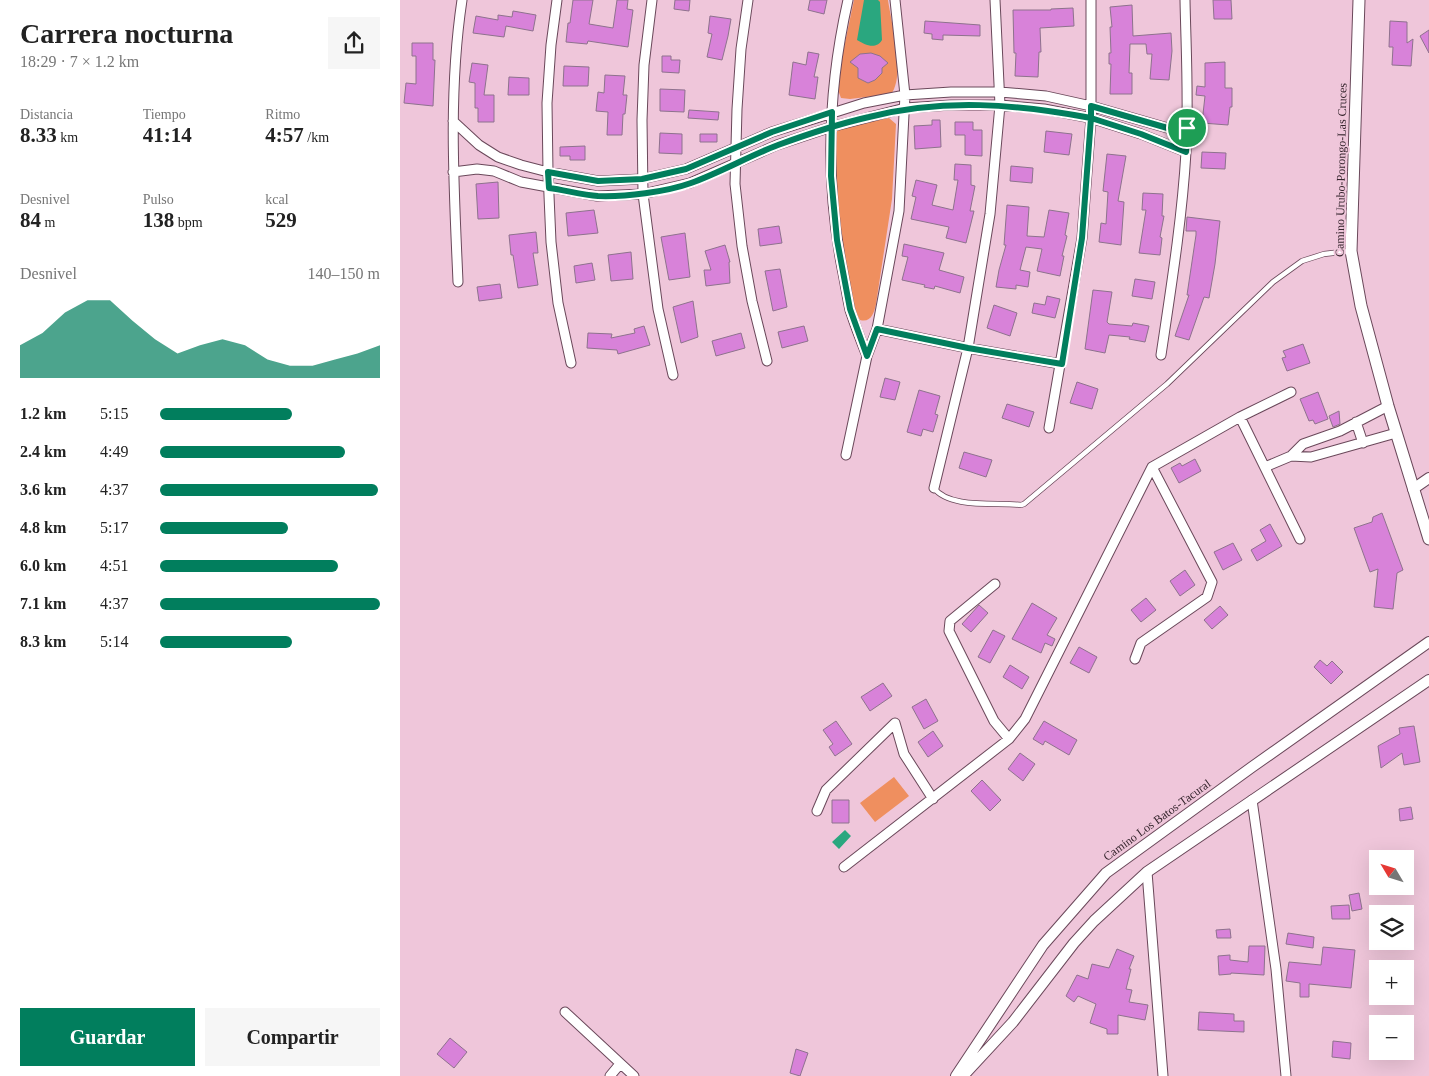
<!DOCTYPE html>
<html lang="es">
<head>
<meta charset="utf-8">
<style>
  :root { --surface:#fff; --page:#f6f6f6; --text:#222; --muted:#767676; --accent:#017e5d }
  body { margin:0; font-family:"Times New Roman",serif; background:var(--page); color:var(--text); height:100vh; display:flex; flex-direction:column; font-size:19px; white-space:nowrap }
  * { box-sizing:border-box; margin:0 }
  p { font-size:16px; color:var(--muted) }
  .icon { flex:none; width:28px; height:28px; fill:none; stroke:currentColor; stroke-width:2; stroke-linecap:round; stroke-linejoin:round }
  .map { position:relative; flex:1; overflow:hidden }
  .sheet { display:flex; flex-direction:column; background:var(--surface); width:400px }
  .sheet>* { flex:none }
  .needle { width:32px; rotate:308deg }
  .buttons { position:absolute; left:969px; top:850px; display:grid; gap:10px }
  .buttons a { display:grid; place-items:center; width:45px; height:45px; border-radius:0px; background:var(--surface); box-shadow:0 5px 20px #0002; font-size:25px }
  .pin { position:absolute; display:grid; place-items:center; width:42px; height:42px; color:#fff; margin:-21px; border:2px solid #fff; border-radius:50%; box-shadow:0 1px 5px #0007 }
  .round { display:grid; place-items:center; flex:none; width:52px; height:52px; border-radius:0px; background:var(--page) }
  .overview { display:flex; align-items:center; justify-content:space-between; height:85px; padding:0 20px }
  h1 { font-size:28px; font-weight:700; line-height:38px }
  .metrics { display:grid; grid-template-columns:repeat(3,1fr); gap:8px; height:85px; padding:5px 20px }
  .metrics div { display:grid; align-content:center }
  .metrics b { font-size:21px; font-weight:700 }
  .metrics small { font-size:14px; font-weight:400 }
  .metrics p { font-size:14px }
  .chart { height:140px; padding:10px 20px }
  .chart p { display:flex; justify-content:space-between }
  .chart svg { width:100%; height:90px; margin-top:5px; fill:var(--accent); opacity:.7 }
  .cta { display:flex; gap:10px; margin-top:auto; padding:10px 20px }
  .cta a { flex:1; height:58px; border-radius:0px; background:var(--accent); color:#fff; font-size:20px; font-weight:700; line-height:58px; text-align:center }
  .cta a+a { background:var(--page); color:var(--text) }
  ul { padding:0 20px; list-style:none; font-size:16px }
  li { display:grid; grid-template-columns:80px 60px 1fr; align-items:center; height:38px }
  li i { height:12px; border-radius:6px; background:var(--accent) }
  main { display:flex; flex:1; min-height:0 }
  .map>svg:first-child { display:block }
  .green { fill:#ef8f5f }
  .water { fill:#2aa77f }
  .building { fill:#d882d9; stroke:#8e728d }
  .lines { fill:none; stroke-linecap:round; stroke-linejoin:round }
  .service-casing { stroke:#6a485a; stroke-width:6 }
  .minor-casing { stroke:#6a485a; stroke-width:11 }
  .tertiary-casing { stroke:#6a485a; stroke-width:12 }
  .secondary-casing { stroke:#6a485a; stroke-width:13 }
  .service { stroke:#fff; stroke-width:4.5 }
  .minor { stroke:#fff; stroke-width:9 }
  .tertiary { stroke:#fff; stroke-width:10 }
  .secondary { stroke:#fff; stroke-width:11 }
  .route-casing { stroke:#fff; stroke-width:10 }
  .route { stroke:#017e5d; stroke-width:6 }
  .labels { text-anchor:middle; stroke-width:4; stroke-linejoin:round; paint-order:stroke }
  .street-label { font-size:12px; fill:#35252d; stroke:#efc6da }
</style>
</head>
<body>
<main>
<section class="sheet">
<div class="overview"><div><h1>Carrera nocturna</h1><p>18:29 · 7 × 1.2 km</p></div><a class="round"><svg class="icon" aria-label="share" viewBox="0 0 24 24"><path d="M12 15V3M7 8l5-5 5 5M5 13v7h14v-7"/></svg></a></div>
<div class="metrics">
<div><p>Distancia</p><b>8.33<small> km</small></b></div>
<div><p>Tiempo</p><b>41:14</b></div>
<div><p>Ritmo</p><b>4:57<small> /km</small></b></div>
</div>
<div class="metrics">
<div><p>Desnivel</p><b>84<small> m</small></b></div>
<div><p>Pulso</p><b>138<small> bpm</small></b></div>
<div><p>kcal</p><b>529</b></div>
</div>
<div class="chart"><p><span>Desnivel</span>140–150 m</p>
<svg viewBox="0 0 160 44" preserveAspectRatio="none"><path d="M0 44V28L10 22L20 12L30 6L40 6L50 16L60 25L70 32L80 28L90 25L100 28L110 35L120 38L130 38L140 35L150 32L160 28V44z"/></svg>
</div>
<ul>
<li><b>1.2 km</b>5:15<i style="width:60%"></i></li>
<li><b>2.4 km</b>4:49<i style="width:84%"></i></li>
<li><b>3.6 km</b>4:37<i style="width:99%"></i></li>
<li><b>4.8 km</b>5:17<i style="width:58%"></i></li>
<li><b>6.0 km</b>4:51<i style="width:81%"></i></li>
<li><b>7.1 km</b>4:37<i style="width:100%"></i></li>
<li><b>8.3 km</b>5:14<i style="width:60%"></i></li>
</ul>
<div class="cta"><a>Guardar</a><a>Compartir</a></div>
</section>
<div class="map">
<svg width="1029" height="1076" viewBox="0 0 1029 1076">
  <rect width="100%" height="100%" fill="#efc6da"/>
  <path class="green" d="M454 0H488C491 22 506 75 491 94L450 99 441 98 438 90 440 66Z
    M489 118 496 124 492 199 476 304C474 313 471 323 460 320 452 307 451 291 448 276 441 233 432 174 437 131L444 127Z
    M494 777 509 796 475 822 460 803Z"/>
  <path class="water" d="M464 0H478L480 2 482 40C476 50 465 45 457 40Z
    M445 830 451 836 439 849 432 842Z"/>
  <path class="building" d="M173 0H193L189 24 213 28 217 0H228L227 9 233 10 228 47 188 41 187 44 166 42 168 23H170Z
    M275 0H290L289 11 274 9Z
    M410 0H427L424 14 408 10Z
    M813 0H831L832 19H814Z
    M732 5 733 36 771 33 772 51 769 80 750 79 752 54H747L746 44H730L729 73H732V94H710L711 64H709V53H711L710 27H712L710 7Z
    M673 8 674 26 640 28 641 52H639L638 77 615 76 616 53H614L613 10H651V9Z
    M113 11 136 15 133 31 106 26 104 37 73 33 76 16 98 20V15L112 17Z
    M310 16 331 19 328 36 322 60 307 57 312 34 308 33Z
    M525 21 580 25V36L543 35V40L532 39V34L524 33Z
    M990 21 1007 22V43L1013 39 1011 66 992 65 993 47H989Z
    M1029 30V53L1020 36Z
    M12 43H33V60H35L33 106 4 103 6 83 16 84V56H12Z
    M408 52 419 54 414 77H418L415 99 389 95 393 62 406 65Z
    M471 53 480 56 488 63 482 68V73L475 80 468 83 458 78V68L450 62 460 54Z
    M262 56H271V60H280L279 73 262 72Z
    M825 62V88H832V107H830L828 125 802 123 805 96 796 95 797 86 805 87V63Z
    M72 63 88 65 84 95H94V122H78V108H75V83L69 82Z
    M164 66 189 67 188 86H163Z
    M205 75 225 76 223 95H227L225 114H223L222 135H207L208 112 196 111 198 92 204 93Z
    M109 77 129 78V95H108Z
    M260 89 285 90 284 112 260 111Z
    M289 110 319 112 318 120 288 118Z
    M532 120H540L541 147 515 149 514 126 532 125Z
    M555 122H573V130H582V156L565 155V135H555Z
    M646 131 672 134 669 155 644 152Z
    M260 133 282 134V154L259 153Z
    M300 134H317V142H300Z
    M185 146V160H170V156H160V147Z
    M802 152 826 153 825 169 801 168Z
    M707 154 726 156 718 201 724 202 721 245 699 242 701 223 706 224 708 192 703 191Z
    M555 164 571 165V185L575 186 570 211H574L566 243 546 238 549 227 511 219 516 197 512 196 516 180 537 185 532 205 553 210 558 180H554Z
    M611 166 633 168 632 183 610 181Z
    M98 182 99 218 78 219 76 184Z
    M743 193 763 194 762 216H764L760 237 762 238 760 255 739 253 746 210H742Z
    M607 205 629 207 627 236 644 237 649 210 669 213 665 235 667 236 662 256H664L660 276 637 271 642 249 626 247 620 270 630 272 628 287 616 285V289L596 287 599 270 606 245H604Z
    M194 210 198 233 168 236 166 213Z
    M787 217 820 221 815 264 809 298 804 297 789 340 775 336 789 295H787L796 235V231H786Z
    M379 226 382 243 360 246 358 229Z
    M136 232 138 253H133L138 285 118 288 113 255H111L109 235Z
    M285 233 290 277 269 280 261 237Z
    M504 244 544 253 539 270 564 277 560 293 535 286 534 289 524 287 525 285 502 280 508 257 502 256Z
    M325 245 330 262H329L330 283 306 286 304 270H311L305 251Z
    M231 252 233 279 211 281 208 255Z
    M192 263 195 280 176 283 174 266Z
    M380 269 387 307 373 311 365 271Z
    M735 279 755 282 752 299 732 296Z
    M100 284 102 298 79 301 77 287Z
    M693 290 712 292 707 322 709 324 732 326 733 323 749 326 745 342 729 339 730 337 709 335 705 353 685 349Z
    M647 296 660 299 655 318 632 313 634 303 645 305Z
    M293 301 298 337 281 343 273 307Z
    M594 305 617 313 610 336 587 328Z
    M244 326 250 345 218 354 217 350 187 348 188 333 212 334 211 338 235 333 234 329Z
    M404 326 408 341 382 348 378 332Z
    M341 333 345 348 316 356 312 341Z
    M903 344 910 363 887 371 882 358 886 357 883 351Z
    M485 378 500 382 495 400 480 397Z
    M677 382 698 389 692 409 670 403Z
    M519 390 540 396 535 414 538 415 533 432 523 429 521 436 507 432Z
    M918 392 928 419 915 424 913 420 909 421 900 399Z
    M607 404 634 412 629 427 602 418Z
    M939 411 940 424 933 427 929 416Z
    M564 452 592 460 586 477 559 468Z
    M795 459 801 471 779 483 771 468 780 463 782 466Z
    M982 513 1003 570 997 573 993 609 974 607 978 569 970 572 954 528 972 522 973 517Z
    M870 524 882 546 857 561 851 550 866 541 860 530Z
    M833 543 842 560 823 570 814 552Z
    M785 570 795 585 780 596 770 581Z
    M746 598 756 610 741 622 731 610Z
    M632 603 657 618 647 635 655 639 652 646 645 643 641 653 612 639Z
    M579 605 588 613 571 632 562 624Z
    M820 606 828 615 812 629 804 620Z
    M593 630 605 636 590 663 578 657Z
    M679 647 697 657 689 673 670 663Z
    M920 660 927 666 932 661 943 672 931 684 914 667Z
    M610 665 629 677 622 689 603 677Z
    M483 683 492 696 470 711 461 697Z
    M526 699 538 721 524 729 512 707Z
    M436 721 452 744 435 756 429 747 433 744 423 730Z
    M644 721 677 740 669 755 645 741 643 745 633 739Z
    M1014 726 1020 762 1004 765 1002 753 981 768 978 746 1000 734 999 728Z
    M533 731 543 746 528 757 518 742Z
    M620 753 635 764 623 781 608 769Z
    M582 780 601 800 590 811 571 791Z
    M432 800H449V823H432Z
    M1011 807 1013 819 1000 821 999 809Z
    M959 893 962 909 952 911 949 895Z
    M949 905 950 919H932L931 906Z
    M830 929 831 938H817L816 930Z
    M888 933 914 937 913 948 886 944Z
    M849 946H865L864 975 831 973V974L819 975 818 956 830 955V960L848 962Z
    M923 947 955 950 951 988 909 984V997H900V983L886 981 889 962 921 965Z
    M717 949 734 956 729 969H731L726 989 732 990 729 1002 748 1005 745 1020 718 1015V1034H707V1029L690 1023 696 1004 678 996 674 1002 666 996 677 975 688 979 692 964 709 968Z
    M799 1012 834 1014V1021H844V1032L798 1030Z
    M50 1038 67 1052 54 1068 37 1054Z
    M933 1041 951 1043 950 1059 932 1057Z
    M396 1049 408 1053 400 1076 390 1073Z"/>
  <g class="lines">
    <g class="service-casing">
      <path id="service" d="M534 488C549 509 598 502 621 505L624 504 767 384 873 282 902 261 924 254 950 251"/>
    </g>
    <g class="minor-casing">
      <path id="minor" d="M157 0 151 45 147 103 148 172 151 242 158 303 171 363
        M252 0 244 65 242 120 243 194 258 309 273 375
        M348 0 341 49 337 109 335 184 342 246 352 301 367 361
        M448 0C428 88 425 179 442 268 445 282 447 296 450 310 455 325 461 341 467 356
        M53 121 79 145 98 157 121 165 148 172 198 181 242 179 286 169 372 132 464 103 505 95 551 92H600L646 96 691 106 771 129 787 128
        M53 172 77 169 94 171 121 182 197 196 243 194 290 183 377 145 431 127 505 108 551 105H600L644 109 691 118 741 134 786 152
        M58 282C54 188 48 93 62 0
        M477 329 568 348 661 364
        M761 355C771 288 782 220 786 152 789 101 786 50 785 0
        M840 417 900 539
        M956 422 963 443
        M649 428 682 238 691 118V0
        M446 455 467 356 477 329 499 211 505 95 495 0
        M891 456 911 457 996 433
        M865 467 891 456 903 444 940 431 988 406
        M534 488 568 348 590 214 600 105 595 0
        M595 584 550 621 549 631 594 721 609 739
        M735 659 741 643 807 597 812 582 752 467
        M852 800 876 969 886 1076
        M417 811 426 790 495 723 504 754 533 799
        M444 867 609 739 625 719 752 467 840 417 891 392
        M747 872 763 1076
        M165 1012 234 1076
        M210 1076 220 1064"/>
    </g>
    <g class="tertiary-casing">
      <path id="tertiary" d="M1013 489 1029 478
        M556 1076 643 945 706 873 852 767 1029 642
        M563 1076 613 1022 674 943 694 921 747 872 1029 680"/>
    </g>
    <g class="secondary-casing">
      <path id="secondary" d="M959 0 951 251 961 306 988 406 1029 539"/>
    </g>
    <use href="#service" class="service"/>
    <use href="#minor" class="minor"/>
    <use href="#tertiary" class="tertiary"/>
    <use href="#secondary" class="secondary"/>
  </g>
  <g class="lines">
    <g class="route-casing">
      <path id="route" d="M787 128 771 129 691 106V118C616 104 544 98 469 117 438 124 408 134 378 145 349 156 321 172 291 183 266 192 225 197 198 196 182 195 165 190 149 188L148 172 198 181 242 179 286 169 372 132 432 112 431 176 437 240 450 309 467 356 477 329 568 348 662 364 682 238 691 118 741 134 786 152 787 128"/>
    </g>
    <use href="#route" class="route"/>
  </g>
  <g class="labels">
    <g class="street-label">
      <text transform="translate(941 170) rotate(-89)" y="4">Camino Urubo-Porongo-Las Cruces</text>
      <text transform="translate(757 820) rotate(-36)" y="4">Camino Los Batos-Tacural</text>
    </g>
  </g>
</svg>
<div class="buttons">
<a><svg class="needle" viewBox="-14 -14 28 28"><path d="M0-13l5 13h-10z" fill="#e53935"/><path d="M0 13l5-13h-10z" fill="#767676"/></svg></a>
<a><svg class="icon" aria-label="layers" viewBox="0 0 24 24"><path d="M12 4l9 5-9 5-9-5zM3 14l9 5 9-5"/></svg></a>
<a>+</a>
<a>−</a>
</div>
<div class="pin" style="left:787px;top:128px;background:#1e9e55"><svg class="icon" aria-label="arrive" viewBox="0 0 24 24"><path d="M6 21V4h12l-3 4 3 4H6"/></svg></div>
</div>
</main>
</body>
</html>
